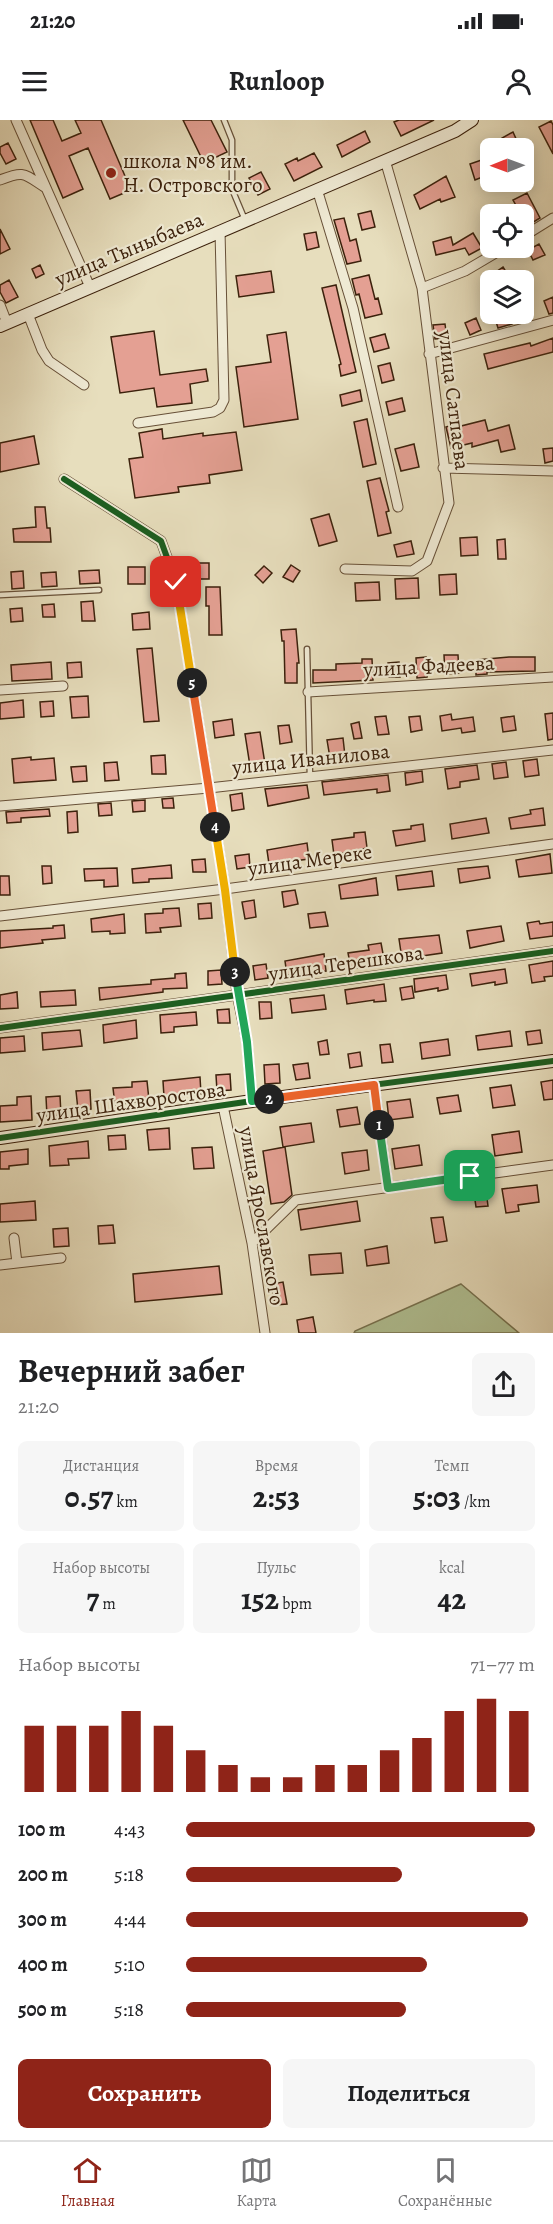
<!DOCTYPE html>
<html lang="ru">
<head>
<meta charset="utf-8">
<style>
  :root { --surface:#fff; --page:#f6f6f6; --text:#202124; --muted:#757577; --line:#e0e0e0; --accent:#8f2418 }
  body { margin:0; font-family:Alegreya,serif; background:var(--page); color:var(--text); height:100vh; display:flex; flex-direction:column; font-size:22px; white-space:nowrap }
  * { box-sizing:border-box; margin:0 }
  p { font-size:20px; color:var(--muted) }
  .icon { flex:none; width:33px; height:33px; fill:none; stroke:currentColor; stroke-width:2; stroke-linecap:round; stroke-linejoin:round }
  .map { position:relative; height:1213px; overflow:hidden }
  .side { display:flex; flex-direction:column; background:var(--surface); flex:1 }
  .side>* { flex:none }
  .needle { width:39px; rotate:269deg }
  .buttons { position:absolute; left:480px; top:18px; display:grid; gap:12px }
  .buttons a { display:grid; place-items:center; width:54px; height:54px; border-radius:9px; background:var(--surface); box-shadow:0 3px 15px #0003; font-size:30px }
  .pin { position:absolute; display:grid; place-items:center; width:51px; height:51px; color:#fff; margin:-26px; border-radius:12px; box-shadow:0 3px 9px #0006 }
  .km { position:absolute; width:30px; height:30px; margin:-15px; border-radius:50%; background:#222; color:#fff; font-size:16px; line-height:30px; text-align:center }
  .round { display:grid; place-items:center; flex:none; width:63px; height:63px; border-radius:9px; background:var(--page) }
  .headline { display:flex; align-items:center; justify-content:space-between; height:102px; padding:0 18px }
  h1 { font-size:33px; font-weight:700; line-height:45px }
  .metrics { display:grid; grid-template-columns:repeat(3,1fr); gap:9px; height:102px; padding:6px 18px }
  .metrics div { display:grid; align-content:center; border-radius:9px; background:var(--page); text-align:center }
  .metrics b { font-size:30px; font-weight:700 }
  .metrics small { font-size:16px; font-weight:400 }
  .metrics p { font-size:16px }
  .chart { height:168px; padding:12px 18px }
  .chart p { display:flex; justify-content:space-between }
  .chart svg { width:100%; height:108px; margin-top:6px; stroke:var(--accent); stroke-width:6 }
  .cta { display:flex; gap:12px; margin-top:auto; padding:12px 18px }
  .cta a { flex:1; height:69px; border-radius:9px; background:var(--accent); color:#fff; font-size:24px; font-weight:700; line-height:69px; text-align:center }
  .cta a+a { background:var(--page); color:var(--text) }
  ul { padding:0 18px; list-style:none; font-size:20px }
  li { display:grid; grid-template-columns:96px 72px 1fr; align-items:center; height:45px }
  li i { height:15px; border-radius:8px; background:var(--accent) }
  .status { display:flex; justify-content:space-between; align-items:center; height:42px; padding:0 30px; background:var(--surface); direction:ltr }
  .status svg { height:16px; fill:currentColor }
  header { display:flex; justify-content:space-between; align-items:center; height:78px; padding:0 18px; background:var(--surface); font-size:27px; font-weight:700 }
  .tabs { display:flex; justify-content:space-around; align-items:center; height:84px; border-top:2px solid var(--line); background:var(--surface); font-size:16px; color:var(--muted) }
  .tabs a { display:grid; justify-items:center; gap:3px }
  .tabs .active { color:var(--accent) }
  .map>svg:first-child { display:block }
  .green { fill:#b1c295; stroke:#767250; stroke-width:1.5 }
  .building { fill:#e4a093; stroke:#3c210c; stroke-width:1.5 }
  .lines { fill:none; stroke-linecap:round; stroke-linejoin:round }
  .lane-casing { stroke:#675038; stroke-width:7 }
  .street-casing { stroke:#675038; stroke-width:11 }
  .secondary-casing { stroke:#3c210c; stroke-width:14 }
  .lane { stroke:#efead4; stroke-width:4.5 }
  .street { stroke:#efead4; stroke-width:9 }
  .secondary { stroke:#efead4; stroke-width:12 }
  .cycleway-casing { stroke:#efead4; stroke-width:10 }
  .cycleway { stroke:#1b5e20; stroke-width:6 }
  .split-1-casing { stroke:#fff; stroke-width:12 }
  .split-2-casing { stroke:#fff; stroke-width:12 }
  .split-3-casing { stroke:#fff; stroke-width:12 }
  .split-4-casing { stroke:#fff; stroke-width:12 }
  .split-5-casing { stroke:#fff; stroke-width:12 }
  .split-6-casing { stroke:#fff; stroke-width:12 }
  .split-1 { stroke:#22a559; stroke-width:8 }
  .split-2 { stroke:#f0652b; stroke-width:8 }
  .split-3 { stroke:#22a559; stroke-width:8 }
  .split-4 { stroke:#f5b400; stroke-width:8 }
  .split-5 { stroke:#f0652b; stroke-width:8 }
  .split-6 { stroke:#f5b400; stroke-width:8 }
  .poi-dot { fill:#8f2418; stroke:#efead4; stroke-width:2 }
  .labels { text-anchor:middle; stroke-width:4.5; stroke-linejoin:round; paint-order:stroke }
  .poi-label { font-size:21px; fill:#3c210c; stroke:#efead4; text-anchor:start }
  .street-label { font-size:21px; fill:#3c210c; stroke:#efead4 }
</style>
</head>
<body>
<div class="status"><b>21:20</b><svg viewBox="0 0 49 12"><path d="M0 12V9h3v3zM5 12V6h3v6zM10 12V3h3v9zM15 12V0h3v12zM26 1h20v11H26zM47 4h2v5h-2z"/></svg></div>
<header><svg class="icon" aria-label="menu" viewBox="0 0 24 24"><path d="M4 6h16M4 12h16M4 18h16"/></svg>Runloop<svg class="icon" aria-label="person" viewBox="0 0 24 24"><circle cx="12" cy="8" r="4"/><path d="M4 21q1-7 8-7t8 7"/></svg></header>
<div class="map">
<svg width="553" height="1213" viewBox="0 0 553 1213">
  <rect width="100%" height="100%" fill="#e7debd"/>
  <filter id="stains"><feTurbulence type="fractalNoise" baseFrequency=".00333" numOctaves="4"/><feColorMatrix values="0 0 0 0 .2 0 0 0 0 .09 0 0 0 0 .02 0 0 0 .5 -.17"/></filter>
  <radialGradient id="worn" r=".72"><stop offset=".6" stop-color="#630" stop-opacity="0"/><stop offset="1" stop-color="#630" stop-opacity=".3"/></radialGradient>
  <path class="green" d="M461 1164 519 1213H354L355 1211Z"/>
  <path class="building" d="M30 0H53L62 21 81 13 75 0H101L131 70 110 79 88 28 69 36 83 69 63 78Z
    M183 0H211L227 32 204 43Z
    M399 0H434L401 16 394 2Z
    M551 1 553 5V34L539 7Z
    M365 11 370 22 342 37 337 25Z
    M513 12 517 21 506 27 502 18Z
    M8 23 16 39 6 44 0 33V27Z
    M314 33 322 47 294 61 285 44 297 38 298 41Z
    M490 37V54L475 60 470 44Z
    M261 52 270 69 258 75 249 58Z
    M446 56 455 77 441 82 440 79 420 89 414 75Z
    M527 73 540 98 527 106 524 94H521L513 80Z
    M371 91 375 107 362 110 358 94Z
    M344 98 350 121 356 119 361 141 347 144 334 100Z
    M0 109 10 129 0 134Z
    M316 112 319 127 307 130 304 114Z
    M473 113 482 128 469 135 465 128 436 135 433 122 451 117 453 125Z
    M539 124 545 135 533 140 528 130Z
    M40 145 44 154 36 158 32 149Z
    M503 147 511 160H501L496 152Z
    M271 151 274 172 239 177 236 156Z
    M369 155 375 179 378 178 382 194 365 198 359 174 356 175 352 159Z
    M9 160 18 177 6 183 0 172V165Z
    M336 165 356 252 341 256 339 245 341 244 322 168Z
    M553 177V193L549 194 544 181Z
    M499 194H509L512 204 498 208 494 195Z
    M476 198 481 210 470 215 465 203Z
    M445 204 447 218 435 219 433 205Z
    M154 211 160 255 206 249 208 261 190 264 192 283 157 287 154 268 120 273 111 217Z
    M286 212 298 299 244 307 236 247 271 242 267 215Z
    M385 214 389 228 374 232 370 218Z
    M553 218V232L488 249 484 234 530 223 531 226Z
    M452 240 454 253 444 254 442 242Z
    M390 243 394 260 382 263 378 246Z
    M360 270 362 281 342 286 340 275Z
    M402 278 405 291 389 295 386 282Z
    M367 299 376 344 363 347 354 302Z
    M485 300 488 311 509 305 515 329 501 332 498 320 472 327V323L451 328 446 307 456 304 457 307Z
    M162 309 163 319 203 313V316L236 312 242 350 209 355 210 363 178 367 179 372 135 378 129 339 143 337 139 313Z
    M34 316 39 344 0 352V323Z
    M414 324 419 347 401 351 395 329Z
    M553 328V341L545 343 543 329Z
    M380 358 389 391 386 392 391 413 378 416 367 361Z
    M35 387H45L47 408H50L51 422H14L13 409 36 407Z
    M329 394 337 421 319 426 311 399Z
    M477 417 478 435 461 436 460 418Z
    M505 419 506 439H498L497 420Z
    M411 421 414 434 397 437 394 425Z
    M195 443H209V459H195Z
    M291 445 300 451 293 462 283 457Z
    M264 446 272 453 263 463 255 455Z
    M128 447H145V464H128Z
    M99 450 100 463 80 464 79 451Z
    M23 451 24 468 12 469 11 452Z
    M56 452 57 466 42 467 41 453Z
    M456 454 457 474 440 475 439 455Z
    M418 458 419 478 396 479 395 459Z
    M379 462 380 480 356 481 355 463Z
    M206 467H220L222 515H209V486H206Z
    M93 481 95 501H82L81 482Z
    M54 484 55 497H43L42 485Z
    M22 488 23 501 11 502 10 489Z
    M149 492 150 509 133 510 132 494Z
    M296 509 299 543H297V563H285L284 521H282L281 510Z
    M152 528 159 601 144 602 137 529Z
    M444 535H458L459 553 445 554Z
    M426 537 427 557 417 558 416 538Z
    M509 537H535V551L487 552V554L476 555V540Z
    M362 539H372L373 560 313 563V550H336V544L362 543Z
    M51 542 52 559 12 561 11 545Z
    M81 542 82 557 68 558 67 543Z
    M399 542 400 557H389L388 543Z
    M88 576 89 597 72 598 70 577Z
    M23 580 24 597 0 599V583Z
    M53 581 54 596 41 597 40 582Z
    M553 593V619L548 620 545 594Z
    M451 594 452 600 473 597 475 611 462 613 461 608 442 611 440 596Z
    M386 596 389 614 378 615 375 597Z
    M420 596 422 610 411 612 409 597Z
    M514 596 516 610 503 612 501 598Z
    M232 599 234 615 215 618 213 602Z
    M359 602 362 618 354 619 351 604Z
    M289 605 292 622 280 624 278 606Z
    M260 612 265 644 250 646 245 614Z
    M343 618 345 636 330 638 327 620Z
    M165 635 166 654H152L151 636Z
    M31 637V640L54 638 56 660 14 663 12 639Z
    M537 639 539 655 525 657 523 641Z
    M117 642 119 660 105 661 104 643Z
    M506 642 508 657 494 659 492 644Z
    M477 645 479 659 460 662V667L448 669 445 649Z
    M86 646 87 661 73 662 71 647Z
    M422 651 423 662 406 665 405 653Z
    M388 655 390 671 377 673V669L324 675 322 662Z
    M307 665 309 678 268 686 265 669Z
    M242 673 244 689 232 691 230 675Z
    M173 678 174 688H163L162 679Z
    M145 680V691L133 692 132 681Z
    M111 683 112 695 99 696 98 684Z
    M543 688 545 705 511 709 509 698 531 694 530 690Z
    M49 689 50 696 21 698V702L7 703 6 692Z
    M77 691 78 712 68 713 67 692Z
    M486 698 489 713 452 719 450 704Z
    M423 704 425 721 396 726 393 711 411 709V706Z
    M365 712 367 728 334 735 332 720 354 717V713Z
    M307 723 309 739 269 744 267 730Z
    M249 734 250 747 237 749 235 736Z
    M550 734 552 753 519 757 516 740Z
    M205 739 206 752H193L192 740Z
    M171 745 172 758 149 759V762L133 763 132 749Z
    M42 746H51L52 763 43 764Z
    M488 746 490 758 460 763 458 749Z
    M117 748 118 766 104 767V760L85 761 84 749Z
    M432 751 434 766 398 770 396 756Z
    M0 756H9L10 775H0Z
    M376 758 378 775 341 779 339 765Z
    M295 770 298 784 284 787 282 772Z
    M254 780 256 797 245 799 242 782Z
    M211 783 212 798 199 799 198 784Z
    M179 788 181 806 160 808 161 812 146 813 145 794 163 793V789Z
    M325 792 328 806 310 808 308 794Z
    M124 794 125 813 110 814V811L92 812 91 799Z
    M539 801 540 804 553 802V816L530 819 527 803Z
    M64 805 65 818 42 820 43 823 0 828V811L53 808V806Z
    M501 806 504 821 470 828 467 811Z
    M439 815 442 833 402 839 399 819Z
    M381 823 384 839 362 842 363 847 351 849 348 833 369 830 368 825Z
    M324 834 326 851 287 855 285 841Z
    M553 841V856L544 857 545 861 532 863 529 845Z
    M266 844 268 858 255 860 253 846Z
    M505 849 507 863 495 865V862L472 866 470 854Z
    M221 850 222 864 208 865V851Z
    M186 853 187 868 163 869V872L100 880 99 868 151 864V860L175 858V854Z
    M446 855 448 869 438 871V868L415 872 414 859Z
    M384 864 386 881 374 882V880L347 884 345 870Z
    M412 866 414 878 402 880 400 868Z
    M75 870 76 885 41 887 40 872Z
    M17 872 18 888 0 889V875Z
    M324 875 326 889 292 893 290 879Z
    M259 882H271L272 898 260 899Z
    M229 889 230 903H218L217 890Z
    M196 892 197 905 174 907V912L161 913 160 895Z
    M136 900 137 918 104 923 103 905Z
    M80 910 82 926 43 930 42 913Z
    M540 910 542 923 528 925 526 912Z
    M510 911 512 926 478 930 476 916Z
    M24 916 25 931 0 933V918Z
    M448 919 450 935 422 939 420 923Z
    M327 920 329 934 320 935 318 922Z
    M390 924 393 942 382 943 380 925Z
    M360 932 362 946 350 948 348 934Z
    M308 943 310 958 296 960 293 945Z
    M279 944 280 963 265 964 264 945Z
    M230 954 231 970 217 971 216 955Z
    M200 957 201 974 164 977 163 961Z
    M553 960V979L544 980 541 962Z
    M147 961 149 980 115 985 113 968 132 967V962Z
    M511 965 515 985 493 988 490 968Z
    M90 970 91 989 78 990 76 971Z
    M458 975 461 991 440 994 437 978Z
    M31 976 32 1000 0 1002V986L17 985V977Z
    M60 976 61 995 47 996 46 977Z
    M410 979 413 997 389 1000 387 982Z
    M357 987 360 1004 340 1007 337 990Z
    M311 1003 314 1022 283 1027 280 1007Z
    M169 1008 170 1029 149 1030 147 1010Z
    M519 1011 522 1032 495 1036 492 1015Z
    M125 1015 126 1029 109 1030 108 1016Z
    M88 1021 89 1038 68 1039 69 1045 50 1046 49 1026Z
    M419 1025 422 1045 395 1049 392 1029Z
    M212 1027 214 1048 194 1049 192 1028Z
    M285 1027 292 1075 284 1082 271 1084 263 1031Z
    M28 1029V1044L9 1046V1049H0V1032Z
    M367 1030 369 1050 345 1054 342 1033Z
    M537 1065 539 1082 518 1085 519 1091 506 1093 502 1069Z
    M486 1071 488 1086 476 1087 474 1073Z
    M35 1081 36 1100 0 1102V1084Z
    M357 1081 360 1101 301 1110 298 1090Z
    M443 1097 447 1121 435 1123 431 1098Z
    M113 1105 115 1123 99 1124 98 1106Z
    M68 1108 69 1126 54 1127 53 1109Z
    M387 1126 389 1143 367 1146 365 1130Z
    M341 1133 343 1153 311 1155 309 1135Z
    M219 1146 222 1174 135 1182 133 1154Z
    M283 1162 287 1184 275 1185 272 1164Z
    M313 1197 316 1213H299L297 1200Z"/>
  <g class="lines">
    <g class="lane-casing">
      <path id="lane" d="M224 0 232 20V69L245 100
        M0 475 99 470
        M307 529 310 657"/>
    </g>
    <g class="street-casing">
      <path id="street" d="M16 0 90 167
        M0 60C25 50 24 54 46 68
        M317 69 353 188 398 387
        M524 116 553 98
        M422 168 465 151 504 128
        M0 185 7 203
        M28 194 42 230 49 241 84 265
        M429 234 553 200
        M138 303 213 292 220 288 224 280 220 111
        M443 348 553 351
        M64 359 161 421 176 462 225 769 237 874 247 922 252 981
        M345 449 412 451 427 441 449 383 422 168 385 40
        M0 570 63 566
        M308 572 553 557
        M0 686 209 668 553 630
        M0 796 225 769 553 724
        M0 908 553 831
        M374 965 388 1068
        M223 986 252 1123 265 1213
        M252 1123 296 1080 553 1045
        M17 1143 61 1138
        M0 1145 17 1143 14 1118"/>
    </g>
    <g class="secondary-casing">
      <path id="secondary" d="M0 206 455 11 472 0
        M0 1018 252 981 553 941"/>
    </g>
    <use href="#lane" class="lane"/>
    <use href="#street" class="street"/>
    <use href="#secondary" class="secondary"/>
    <g class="cycleway-casing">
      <path id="cycleway" d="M64 359 161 421 176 462 225 769 237 874 247 922 252 981
        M0 908 553 831
        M0 1018 252 981 553 941"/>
    </g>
    <use href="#cycleway" class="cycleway"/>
  </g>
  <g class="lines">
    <g class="split-1-casing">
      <path id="split-1" d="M379 1005 388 1068 470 1056"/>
    </g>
    <g class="split-2-casing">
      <path id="split-2" d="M269 979 374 965 379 1005"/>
    </g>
    <g class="split-3-casing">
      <path id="split-3" d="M235 852 247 922 252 981 269 979"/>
    </g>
    <g class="split-4-casing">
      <path id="split-4" d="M215 707 225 770 235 852"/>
    </g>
    <g class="split-5-casing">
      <path id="split-5" d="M192 563 215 707"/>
    </g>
    <g class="split-6-casing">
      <path id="split-6" d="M176 462 192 563"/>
    </g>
    <use href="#split-1" class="split-1"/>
    <use href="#split-2" class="split-2"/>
    <use href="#split-3" class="split-3"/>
    <use href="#split-4" class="split-4"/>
    <use href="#split-5" class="split-5"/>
    <use href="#split-6" class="split-6"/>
  </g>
  <circle class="poi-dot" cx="111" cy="53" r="6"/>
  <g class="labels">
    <g class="poi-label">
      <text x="123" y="48">школа №8 им.<tspan x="123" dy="24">Н. Островского</tspan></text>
    </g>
    <g class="street-label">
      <text transform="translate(129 129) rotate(-23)" y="7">улица Тыныбаева</text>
      <text transform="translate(454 280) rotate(83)" y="7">улица Сатпаева</text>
      <text transform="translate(429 546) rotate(-3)" y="7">улица Фадеева</text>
      <text transform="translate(311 639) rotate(-6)" y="7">улица Иванилова</text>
      <text transform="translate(310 740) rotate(-8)" y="7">улица Мереке</text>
      <text transform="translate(346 843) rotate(-8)" y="7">улица Терешкова</text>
      <text transform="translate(131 982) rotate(-8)" y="7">улица Шахворостова</text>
      <text transform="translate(262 1096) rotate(80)" y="7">улица Ярославского</text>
    </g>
  </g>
  <rect width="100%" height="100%" filter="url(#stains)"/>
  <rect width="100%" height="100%" fill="url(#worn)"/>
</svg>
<div class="buttons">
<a><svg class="needle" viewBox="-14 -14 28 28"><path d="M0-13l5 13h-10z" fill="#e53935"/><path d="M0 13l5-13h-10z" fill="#757577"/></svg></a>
<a><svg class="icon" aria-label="locate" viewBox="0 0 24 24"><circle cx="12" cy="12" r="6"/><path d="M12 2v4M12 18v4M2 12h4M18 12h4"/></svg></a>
<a><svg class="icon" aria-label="layers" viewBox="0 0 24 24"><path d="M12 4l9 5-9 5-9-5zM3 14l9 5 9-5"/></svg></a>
</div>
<div class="pin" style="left:470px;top:1056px;background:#1e9e55"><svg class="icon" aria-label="arrive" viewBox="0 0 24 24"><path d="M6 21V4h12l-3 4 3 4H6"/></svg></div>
<div class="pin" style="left:176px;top:462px;background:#d93025"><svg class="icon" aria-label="check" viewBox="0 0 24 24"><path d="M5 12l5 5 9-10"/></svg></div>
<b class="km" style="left:379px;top:1005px">1</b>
<b class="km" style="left:269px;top:979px">2</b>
<b class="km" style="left:235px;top:852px">3</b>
<b class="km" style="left:215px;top:707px">4</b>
<b class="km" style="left:192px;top:563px">5</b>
</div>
<section class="side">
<div class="headline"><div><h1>Вечерний забег</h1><p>21:20</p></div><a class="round"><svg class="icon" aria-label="share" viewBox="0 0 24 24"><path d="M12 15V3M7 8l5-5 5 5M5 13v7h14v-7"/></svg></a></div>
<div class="metrics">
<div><p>Дистанция</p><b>0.57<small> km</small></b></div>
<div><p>Время</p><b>2:53</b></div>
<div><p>Темп</p><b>5:03<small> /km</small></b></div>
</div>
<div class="metrics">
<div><p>Набор высоты</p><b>7<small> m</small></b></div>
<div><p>Пульс</p><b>152<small> bpm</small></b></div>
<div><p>kcal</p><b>42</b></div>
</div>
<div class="chart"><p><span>Набор высоты</span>71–77 m</p>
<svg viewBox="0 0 160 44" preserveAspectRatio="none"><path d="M5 44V17M15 44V17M25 44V17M35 44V11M45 44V17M55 44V27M65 44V33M75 44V38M85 44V38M95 44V33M105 44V33M115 44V27M125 44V22M135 44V11M145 44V6M155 44V11"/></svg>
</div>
<ul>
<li><b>100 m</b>4:43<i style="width:100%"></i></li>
<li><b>200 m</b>5:18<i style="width:62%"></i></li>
<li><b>300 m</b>4:44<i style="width:98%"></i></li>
<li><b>400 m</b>5:10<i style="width:69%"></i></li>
<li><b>500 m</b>5:18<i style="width:63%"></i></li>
</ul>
<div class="cta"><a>Сохранить</a><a>Поделиться</a></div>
</section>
<nav class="tabs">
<a class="active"><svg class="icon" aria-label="home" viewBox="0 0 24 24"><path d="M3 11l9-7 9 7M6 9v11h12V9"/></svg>Главная</a>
<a><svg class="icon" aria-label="map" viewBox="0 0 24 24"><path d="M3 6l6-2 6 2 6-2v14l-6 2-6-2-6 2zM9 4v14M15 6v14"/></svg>Карта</a>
<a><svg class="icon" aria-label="saved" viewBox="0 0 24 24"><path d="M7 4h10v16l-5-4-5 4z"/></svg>Сохранённые</a>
</nav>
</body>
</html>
